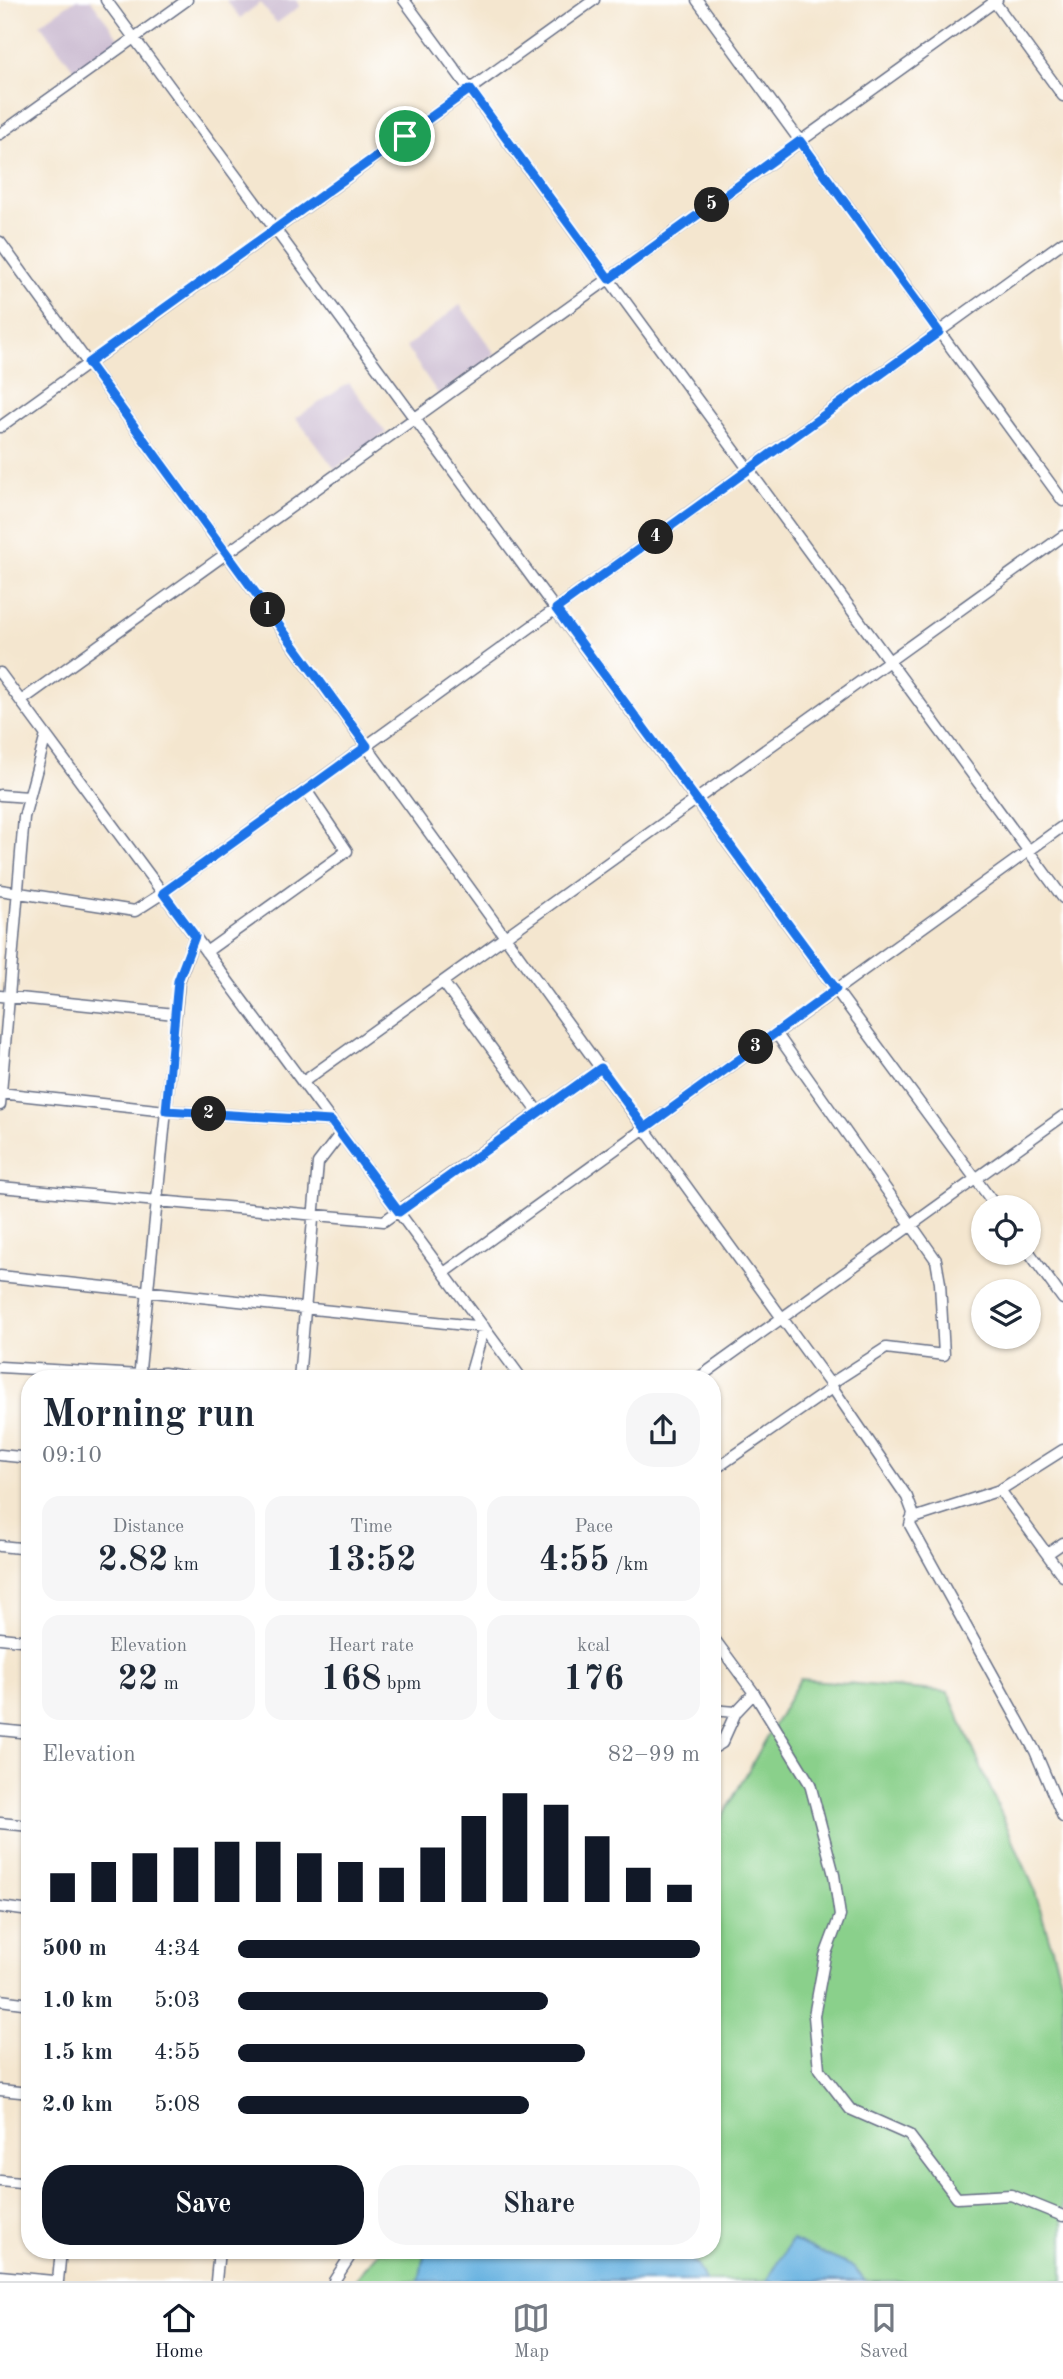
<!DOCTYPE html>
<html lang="en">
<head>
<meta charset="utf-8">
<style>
  :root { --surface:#fff; --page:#f6f6f7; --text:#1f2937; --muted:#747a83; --line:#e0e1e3; --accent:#111827 }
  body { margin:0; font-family:"Old Standard TT",serif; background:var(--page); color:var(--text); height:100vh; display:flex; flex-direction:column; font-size:26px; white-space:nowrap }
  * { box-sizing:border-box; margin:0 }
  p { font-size:23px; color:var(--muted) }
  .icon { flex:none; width:38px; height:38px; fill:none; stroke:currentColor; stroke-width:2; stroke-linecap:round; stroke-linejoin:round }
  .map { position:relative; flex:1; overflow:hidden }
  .side { position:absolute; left:21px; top:1370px; width:700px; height:889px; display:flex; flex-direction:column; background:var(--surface); border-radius:28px; box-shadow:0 2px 5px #0004 }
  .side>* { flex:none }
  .tools { position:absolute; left:971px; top:1195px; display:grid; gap:14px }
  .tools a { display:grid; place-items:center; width:70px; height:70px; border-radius:50%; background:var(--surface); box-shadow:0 2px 5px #0004; font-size:35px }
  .pin { position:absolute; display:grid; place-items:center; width:60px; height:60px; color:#fff; margin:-30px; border:4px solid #fff; border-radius:50%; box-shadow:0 2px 7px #0007 }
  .km { position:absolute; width:35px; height:35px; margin:-18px; border-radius:50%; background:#222; color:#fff; font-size:19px; line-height:35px; text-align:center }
  .round { display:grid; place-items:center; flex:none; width:74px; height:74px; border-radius:28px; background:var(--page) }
  .summary { display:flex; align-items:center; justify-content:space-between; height:119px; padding:0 21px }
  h1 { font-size:38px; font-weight:700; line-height:52px }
  .metrics { display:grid; grid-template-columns:repeat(3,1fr); gap:10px; height:119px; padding:7px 21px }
  .metrics div { display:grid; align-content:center; border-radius:18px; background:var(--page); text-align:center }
  .metrics b { font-size:35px; font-weight:700 }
  .metrics small { font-size:19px; font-weight:400 }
  .metrics p { font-size:19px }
  .chart { height:196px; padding:14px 21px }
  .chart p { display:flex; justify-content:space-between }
  .chart svg { width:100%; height:126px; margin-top:7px; stroke:var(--accent); stroke-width:6 }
  .primary-button { display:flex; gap:14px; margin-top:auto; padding:14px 21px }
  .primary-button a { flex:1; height:80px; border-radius:28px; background:var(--accent); color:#fff; font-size:28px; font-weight:700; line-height:80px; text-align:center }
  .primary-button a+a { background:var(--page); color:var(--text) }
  ul { padding:0 21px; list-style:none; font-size:23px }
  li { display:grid; grid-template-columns:112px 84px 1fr; align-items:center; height:52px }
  li i { height:18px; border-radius:9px; background:var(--accent) }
  .menu { display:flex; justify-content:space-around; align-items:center; height:98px; border-top:2px solid var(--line); background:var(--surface); font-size:19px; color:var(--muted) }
  .menu a { display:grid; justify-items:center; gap:4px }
  .menu .current { color:var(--accent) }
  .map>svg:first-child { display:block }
  .industrial { fill:#cdbed3 }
  .green { fill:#8ad08b; stroke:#528074; stroke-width:2 }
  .water { fill:#69b3e1; stroke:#4271a0; stroke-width:2 }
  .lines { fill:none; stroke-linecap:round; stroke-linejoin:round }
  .minor-casing { stroke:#676f86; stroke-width:13 }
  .minor { stroke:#fff; stroke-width:10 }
  .route-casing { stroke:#fff; stroke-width:14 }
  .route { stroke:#1a73e8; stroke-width:9 }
</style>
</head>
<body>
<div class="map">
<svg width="1063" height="2281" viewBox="0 0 1063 2281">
  <rect width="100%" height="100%" fill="#fff"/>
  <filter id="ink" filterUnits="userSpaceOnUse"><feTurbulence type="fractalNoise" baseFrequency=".0143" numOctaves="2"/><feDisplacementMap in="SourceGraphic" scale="14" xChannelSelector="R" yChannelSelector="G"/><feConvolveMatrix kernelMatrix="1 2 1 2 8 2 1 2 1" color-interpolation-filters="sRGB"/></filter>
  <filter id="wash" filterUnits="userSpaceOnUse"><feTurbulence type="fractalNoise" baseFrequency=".00686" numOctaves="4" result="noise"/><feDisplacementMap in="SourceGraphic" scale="28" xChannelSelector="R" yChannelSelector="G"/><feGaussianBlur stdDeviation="1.57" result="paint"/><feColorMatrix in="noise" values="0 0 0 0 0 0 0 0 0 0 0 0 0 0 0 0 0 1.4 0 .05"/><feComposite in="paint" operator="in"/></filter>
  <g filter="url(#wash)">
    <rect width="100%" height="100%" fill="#f4e6cf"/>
    <path class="industrial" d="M75 0H91L120 40 75 71 40 24Z
      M226 0H297L300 6 277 23 260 3 240 18Z
      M460 305 495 354 439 395 406 347Z
      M349 383 386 433 335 469 296 418Z"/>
    <path class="green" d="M800 1679 948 1692 1034 1888 1063 1986V2281H354L380 2251 712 2250V1835Z"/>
    <path class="water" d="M792 2240 854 2267 865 2281H766Z
      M425 2251H675L697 2264 705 2281H419Z"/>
  </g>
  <g filter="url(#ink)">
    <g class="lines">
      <g class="minor-casing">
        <path id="minor" d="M106 0 997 1208
          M404 0 1063 898
          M697 0 1063 501
          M993 0 1063 96
          M0 134 187 0
          M0 242 830 1384
          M0 427 594 0
          M0 673 522 1379
          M21 701 997 0
          M0 795 29 797
          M0 890 135 911 163 893 1063 242
          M206 952 347 851 306 790
          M443 982 539 1113
          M0 996 175 1014
          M776 1033 936 1260 940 1283 944 1355 886 1348 830 1384 907 1497 913 1513 910 1525 1035 1751 1063 1817
          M303 1082 1063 536
          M0 1093 166 1111 331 1121
          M0 1105 24 817 46 735
          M0 1187 384 1221 601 1068
          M1029 1252 1063 1299
          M444 1273 1063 826
          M0 1276 484 1327 469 1379
          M0 1367 140 1375 164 1373 204 1379
          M139 1379 179 981 195 936
          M299 1379 318 1163 341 1133
          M697 1379 1063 1116
          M0 1455 30 1458
          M712 1471 832 1388
          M1000 1490 1063 1576
          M911 1519 1000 1490 1063 1450
          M0 1546 30 1549
          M1047 1554 1063 1543
          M712 1636 754 1693 810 1784 834 1875 840 1916 825 1956 814 2016 819 2069 850 2109 909 2135 957 2198 1011 2195 1063 2216
          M0 1638 30 1641
          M712 1710 736 1712
          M0 1730 30 1733
          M712 1749 722 1743 736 1712 754 1693
          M0 1823 30 1826
          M0 1907 30 1911
          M0 2000 30 2004
          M0 2090 30 2093
          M0 2181 30 2184
          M0 2276 53 2281
          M58 2281 61 2250
          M216 2281 219 2250
          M334 2281 354 2250"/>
      </g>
      <use href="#minor" class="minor"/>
    </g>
  </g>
  <g class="lines" filter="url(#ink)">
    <g class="route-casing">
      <path id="route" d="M470 89 609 279 800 141 939 332 556 609 836 989 645 1128 601 1068 399 1212 331 1121 166 1111 178 981 195 936 163 893 367 746 88 363Z"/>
    </g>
    <use href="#route" class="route"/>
  </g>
</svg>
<div class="tools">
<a><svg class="icon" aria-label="locate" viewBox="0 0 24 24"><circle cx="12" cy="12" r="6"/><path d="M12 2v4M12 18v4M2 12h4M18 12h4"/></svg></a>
<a><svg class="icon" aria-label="layers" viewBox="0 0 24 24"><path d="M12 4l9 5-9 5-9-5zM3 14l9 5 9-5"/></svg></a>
</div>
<div class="pin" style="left:405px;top:136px;background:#1e9e55"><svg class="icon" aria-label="arrive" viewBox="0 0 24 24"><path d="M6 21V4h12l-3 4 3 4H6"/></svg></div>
<b class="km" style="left:268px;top:610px">1</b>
<b class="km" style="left:209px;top:1114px">2</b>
<b class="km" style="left:756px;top:1047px">3</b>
<b class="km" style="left:656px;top:537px">4</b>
<b class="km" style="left:712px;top:205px">5</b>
<section class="side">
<div class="summary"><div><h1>Morning run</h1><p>09:10</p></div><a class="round"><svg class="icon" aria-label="share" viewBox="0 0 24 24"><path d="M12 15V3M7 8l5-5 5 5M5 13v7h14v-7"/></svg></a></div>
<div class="metrics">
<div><p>Distance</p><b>2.82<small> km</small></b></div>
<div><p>Time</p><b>13:52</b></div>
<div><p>Pace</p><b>4:55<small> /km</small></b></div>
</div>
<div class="metrics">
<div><p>Elevation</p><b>22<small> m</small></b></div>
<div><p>Heart rate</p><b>168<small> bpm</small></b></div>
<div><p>kcal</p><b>176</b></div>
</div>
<div class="chart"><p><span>Elevation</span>82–99 m</p>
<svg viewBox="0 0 160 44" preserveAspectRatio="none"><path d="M5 44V34M15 44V30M25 44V27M35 44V25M45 44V23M55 44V23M65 44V27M75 44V30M85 44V32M95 44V25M105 44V14M115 44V6M125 44V10M135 44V21M145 44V32M155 44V38"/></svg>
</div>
<ul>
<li><b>500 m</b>4:34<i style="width:100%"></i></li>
<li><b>1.0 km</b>5:03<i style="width:67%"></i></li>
<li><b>1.5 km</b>4:55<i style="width:75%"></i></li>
<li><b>2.0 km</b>5:08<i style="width:63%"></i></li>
</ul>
<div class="primary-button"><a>Save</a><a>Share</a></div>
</section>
</div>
<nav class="menu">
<a class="current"><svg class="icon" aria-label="home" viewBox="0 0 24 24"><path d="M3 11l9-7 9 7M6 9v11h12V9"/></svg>Home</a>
<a><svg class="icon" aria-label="map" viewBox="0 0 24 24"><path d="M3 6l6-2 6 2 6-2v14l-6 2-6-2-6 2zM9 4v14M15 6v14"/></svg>Map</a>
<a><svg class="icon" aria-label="saved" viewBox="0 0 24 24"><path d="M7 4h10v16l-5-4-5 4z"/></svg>Saved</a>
</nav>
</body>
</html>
